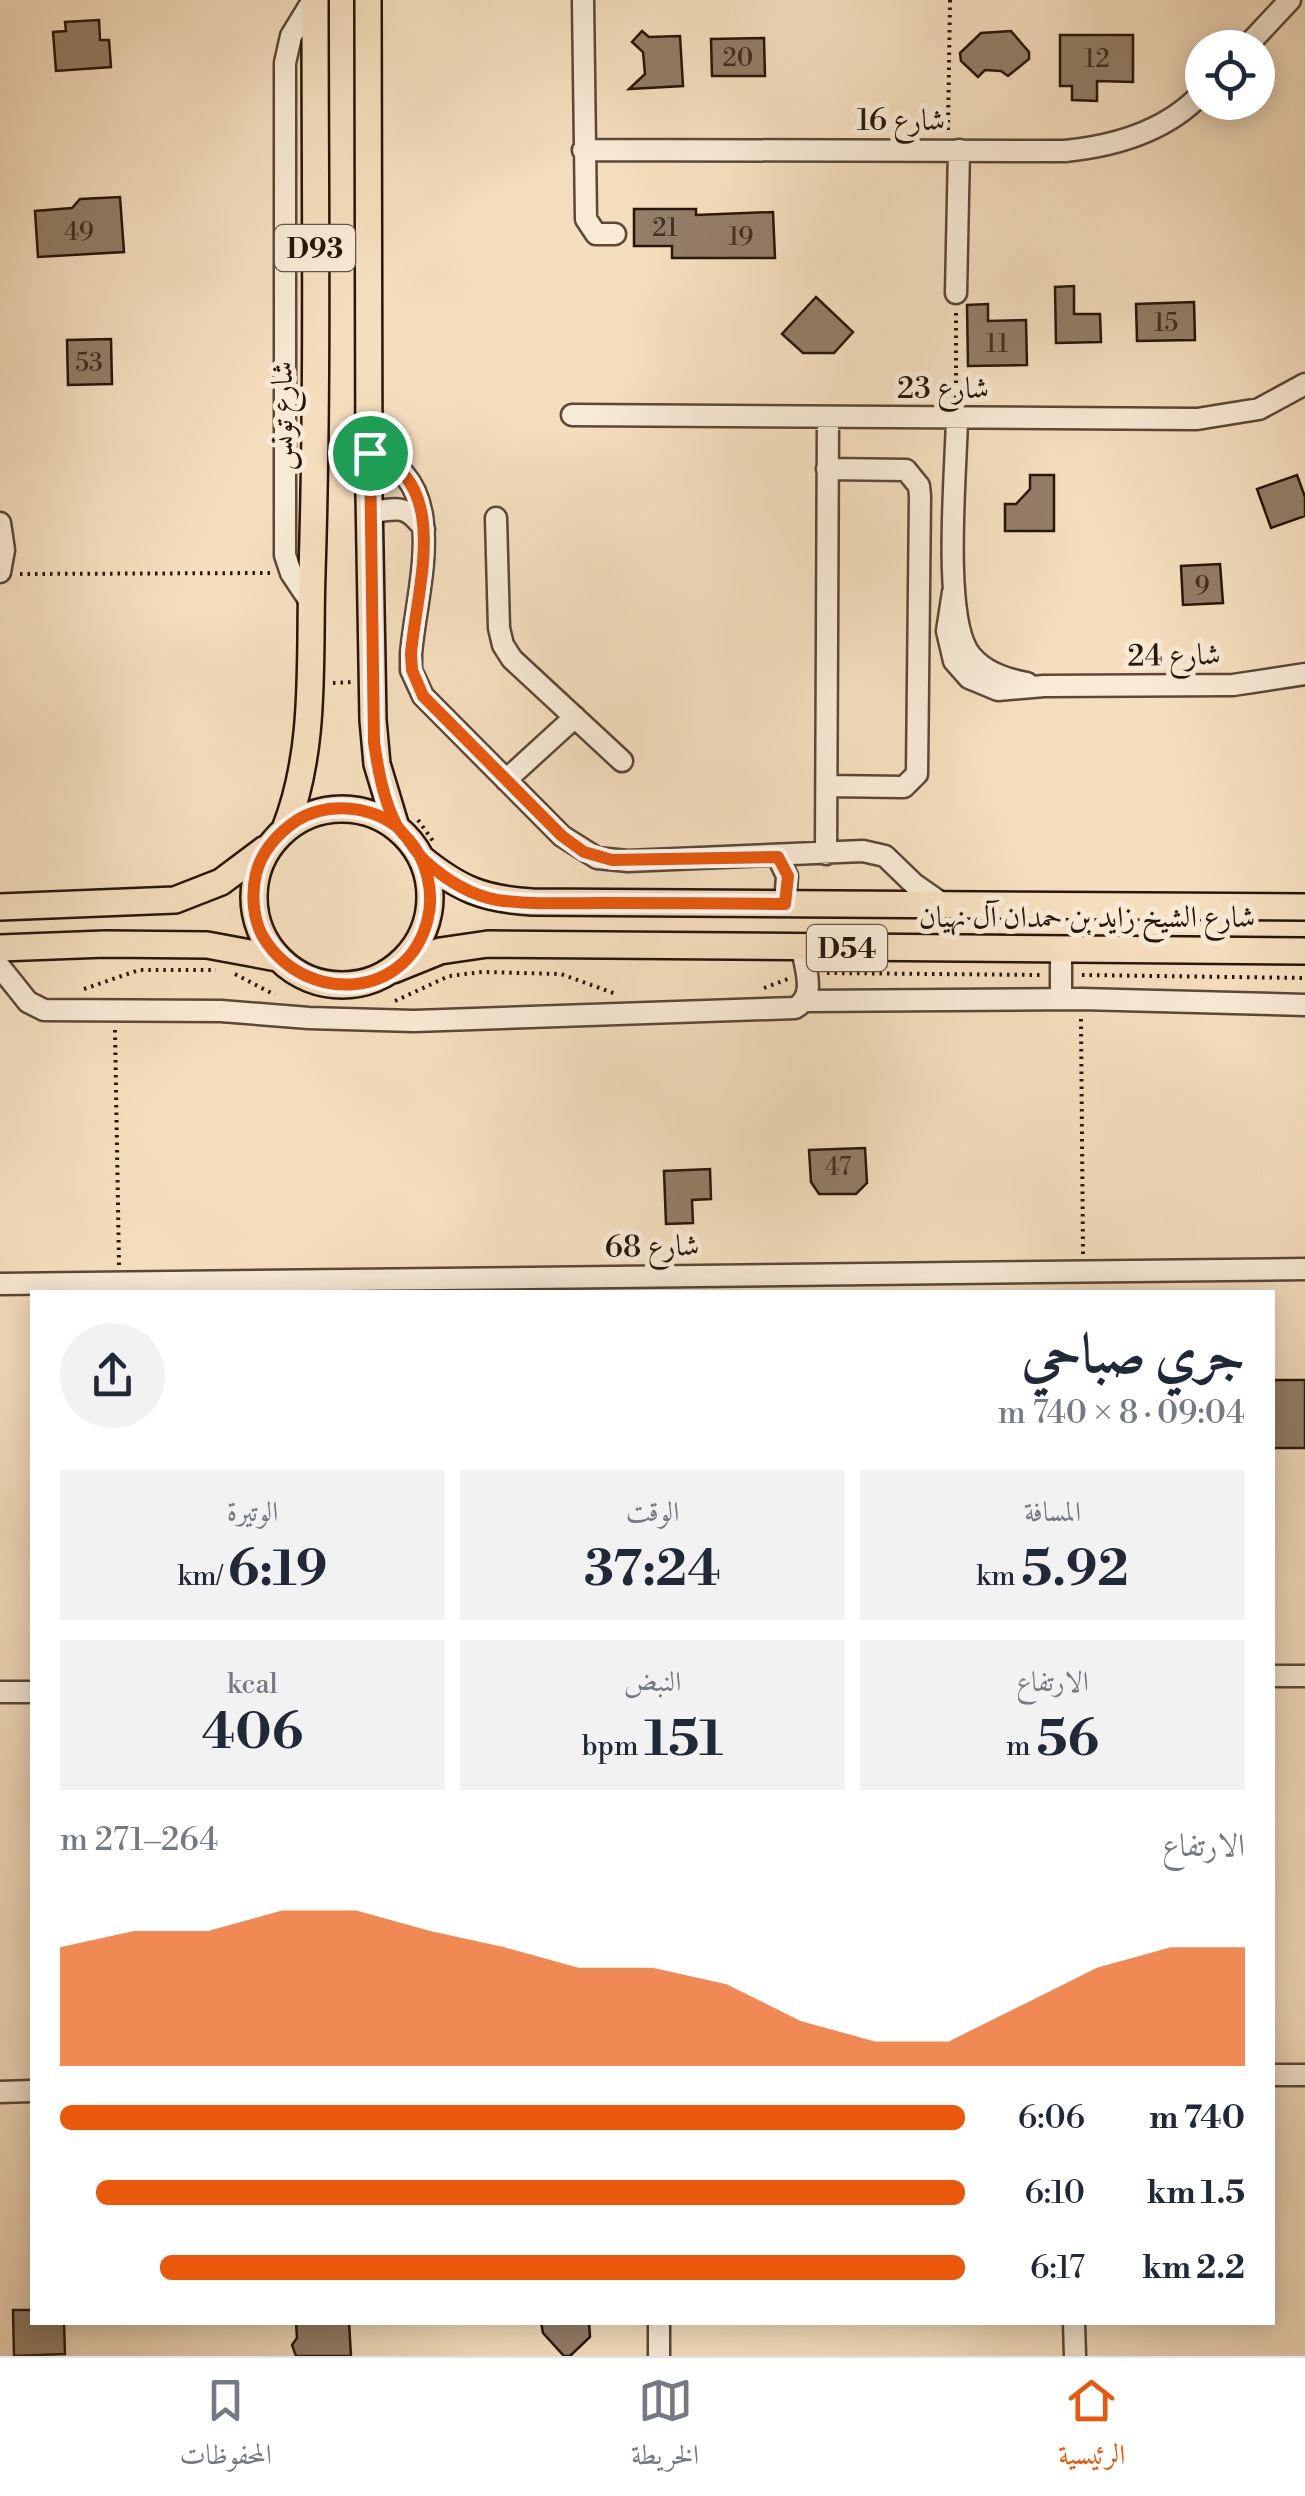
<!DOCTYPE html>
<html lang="ar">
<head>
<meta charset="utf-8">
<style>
  :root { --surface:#fff; --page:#f2f2f3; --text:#1f2937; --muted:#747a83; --line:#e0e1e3; --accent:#ea580c }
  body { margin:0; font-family:"Libre Bodoni",Amiri,serif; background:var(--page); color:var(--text); direction:rtl; height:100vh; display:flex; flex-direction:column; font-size:38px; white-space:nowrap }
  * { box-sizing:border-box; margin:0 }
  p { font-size:32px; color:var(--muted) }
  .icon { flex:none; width:55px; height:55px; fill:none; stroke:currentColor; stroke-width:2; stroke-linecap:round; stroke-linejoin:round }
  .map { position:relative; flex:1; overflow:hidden; direction:ltr }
  .details { position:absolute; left:30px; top:1290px; width:1245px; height:1035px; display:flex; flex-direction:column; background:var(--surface); border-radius:0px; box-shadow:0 5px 25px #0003; direction:rtl }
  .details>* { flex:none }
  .fabs { position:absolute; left:1185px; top:30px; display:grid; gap:20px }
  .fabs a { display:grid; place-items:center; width:90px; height:90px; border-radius:50%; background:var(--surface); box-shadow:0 5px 25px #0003; font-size:50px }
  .pin { position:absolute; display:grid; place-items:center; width:85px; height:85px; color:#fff; margin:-42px; border:5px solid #fff; border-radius:50%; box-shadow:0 2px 10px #0007 }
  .round { display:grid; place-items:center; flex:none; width:105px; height:105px; border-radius:52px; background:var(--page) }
  .summary { display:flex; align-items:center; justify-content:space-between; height:170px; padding:0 30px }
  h1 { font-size:55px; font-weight:800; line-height:75px }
  .metrics { display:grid; grid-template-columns:repeat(3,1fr); gap:15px; height:170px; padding:10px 30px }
  .metrics div { display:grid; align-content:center; border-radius:0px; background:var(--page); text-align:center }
  .metrics b { font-size:50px; font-weight:800 }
  .metrics small { font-size:28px; font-weight:400 }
  .metrics p { font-size:28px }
  .chart { height:280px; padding:20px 30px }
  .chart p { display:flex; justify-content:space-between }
  .chart svg { width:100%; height:180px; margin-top:10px; fill:var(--accent); opacity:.7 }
  ul { padding:0 30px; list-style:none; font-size:32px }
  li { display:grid; grid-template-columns:160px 120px 1fr; align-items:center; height:75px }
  li i { height:25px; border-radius:12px; background:var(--accent) }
  .dock { display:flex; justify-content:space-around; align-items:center; height:140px; border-top:2px solid var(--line); background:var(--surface); font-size:28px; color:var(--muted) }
  .dock a { display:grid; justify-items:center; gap:5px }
  .dock .on { color:var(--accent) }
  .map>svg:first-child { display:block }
  .building { fill:#937e68; stroke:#28160a; stroke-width:2.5 }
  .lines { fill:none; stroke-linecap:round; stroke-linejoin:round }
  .minor-casing { stroke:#5b4837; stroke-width:25 }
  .major-casing { stroke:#28160a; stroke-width:30 }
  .path { stroke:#28160a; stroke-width:4; stroke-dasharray:2.5 5; stroke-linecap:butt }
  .minor { stroke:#f8ead5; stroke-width:20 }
  .major { stroke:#f5debe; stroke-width:25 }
  .route-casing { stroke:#fff; stroke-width:20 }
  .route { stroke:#ea580c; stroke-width:12 }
  .labels { text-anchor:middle; stroke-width:10; stroke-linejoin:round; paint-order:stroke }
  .number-label { font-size:25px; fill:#433022 }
  .shield { fill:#f8ead5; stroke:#665647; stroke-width:2.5 }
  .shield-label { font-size:28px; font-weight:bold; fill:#28160a }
  .street-label { font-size:30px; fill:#28160a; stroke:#f8ead5 }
</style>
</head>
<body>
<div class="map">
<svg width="1305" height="2356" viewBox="0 0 1305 2356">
  <rect width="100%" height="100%" fill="#f5debe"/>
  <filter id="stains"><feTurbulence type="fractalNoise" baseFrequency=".002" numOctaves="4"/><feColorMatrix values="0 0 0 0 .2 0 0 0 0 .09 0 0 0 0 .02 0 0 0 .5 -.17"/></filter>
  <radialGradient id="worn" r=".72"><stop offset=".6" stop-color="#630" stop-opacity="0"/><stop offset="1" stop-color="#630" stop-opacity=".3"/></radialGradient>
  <path class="building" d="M99 20 100 40H109L111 67 56 71 53 32 66 31 65 22Z
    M642 31 649 37 680 36 683 86 629 89 645 74 643 52 632 42Z
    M1011 31 1029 52V59L1008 76 1001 71 985 70 978 77 961 61 960 53 981 33Z
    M1060 35H1133V82L1097 81V101L1072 100V86H1060Z
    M764 38 765 76H712L711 39Z
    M120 197 124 252 38 257 35 211 72 208 80 199Z
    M634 209H696V215L773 212 775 258H672V246H634Z
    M1074 286V314H1100L1101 342 1056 343 1055 287Z
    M816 297 853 332 834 353H803L782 334Z
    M1194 302 1195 340 1137 341 1136 304Z
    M988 304V321L1026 320 1027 365 968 366 967 305Z
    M111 339 112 384 68 385 67 340Z
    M1030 475H1054V531H1005V504H1016L1030 489Z
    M1297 475 1305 497V516L1271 528 1257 489Z
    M1220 564 1223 603 1183 605 1181 566Z
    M865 1148 867 1183 856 1194H819L811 1182 809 1150Z
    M710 1169 711 1199 692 1200 693 1223 666 1224 664 1171Z
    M1272 1380H1305V1448H1272Z
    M13 2310H32V2322H64L65 2354 14 2356Z
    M296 2322H349L351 2356H296L292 2345 297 2338Z
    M541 2322H589L590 2337 570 2356H564L543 2333Z"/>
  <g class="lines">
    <g class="minor-casing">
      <path id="minor" d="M583 0 586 219 596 234H615
        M1245 48 1290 0
        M583 150 1065 151C1115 146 1167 131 1202 93
        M956 293 959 150
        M572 415 1197 419 1259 409 1305 384
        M957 418C956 471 943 608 967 650 980 671 1004 679 1027 683
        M370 453C454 480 416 589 411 654V670L423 696 562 836 597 858 628 861 863 851 885 856 914 884 944 905
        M827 469 906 470 919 486 920 496 917 774 904 787 828 786
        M369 513C397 508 407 504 424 529
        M496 518 499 628 503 645 512 659 622 761
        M0 523 4 550 0 572
        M953 592 947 631 954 661 969 678 998 690 1044 686 1233 685 1305 674
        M311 603 291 573 285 555V63L291 36 313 0
        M506 780 575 717
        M826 854 828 417
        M778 857 787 876 785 904
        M0 967 28 1002 44 1010 221 1011 309 1018 414 1021 795 1008C817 996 805 969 802 948
        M1061 999V949
        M806 1001 1081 999 1305 1005
        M0 1284 1305 1269
        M1272 1676H1305
        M0 1692H32
        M1272 2075H1305
        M0 2092 32 2091
        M659 2322V2356
        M1074 2322 1075 2356"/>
    </g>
    <g class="major-casing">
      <path id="major" d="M368 0 369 494 373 720 377 764 396 827
        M254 897a88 88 0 1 1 176 0a88 88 0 1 1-176 0Z
        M285 829C317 748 309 658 312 573 318 382 315 191 315 0
        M421 858C459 889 483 899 532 902L1305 907
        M0 907 175 900 221 882 265 849
        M0 948 105 944 207 945 277 958
        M393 970 440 951 488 944 1305 951"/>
    </g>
    <path class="path" d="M948 130 950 0
      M956 313V398
      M20 574 270 573
      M333 683 353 682
      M418 820 433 841
      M827 973 1042 975
      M235 974 275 995
      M1082 975 1305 978
      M764 988 788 979
      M84 989 139 970H216
      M395 1001 449 976 482 972 561 974 616 994
      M1081 1019 1083 1254
      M115 1030 119 1265"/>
    <use href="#minor" class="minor"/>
    <use href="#major" class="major"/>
  </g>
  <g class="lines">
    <g class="route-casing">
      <path id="route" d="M370 453 374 742C378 769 383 798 395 822 398 830 404 834 409 840 427 860 434 892 428 918 409 1000 307 1005 265 940 253 922 251 895 256 874 261 852 278 833 296 821 326 802 368 805 396 826 408 836 414 851 425 861 445 879 470 895 497 900 532 905 568 903 603 903 664 903 724 903 785 904L788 876 778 857 612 860 584 852 562 836 423 696 412 670 411 654C416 589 454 480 370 453"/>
    </g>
    <use href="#route" class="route"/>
  </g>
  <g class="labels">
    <g class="number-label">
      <text x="738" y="66">20</text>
      <text x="1097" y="67">12</text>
      <text x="665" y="236">21</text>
      <text x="79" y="240">49</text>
      <text x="741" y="245">19</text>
      <text x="1166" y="331">15</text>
      <text x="997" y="352">11</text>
      <text x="89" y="371">53</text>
      <text x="1202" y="594">9</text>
      <text x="838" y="1175">47</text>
    </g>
    <g class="shield">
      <rect x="275" y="225" width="80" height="46" rx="8"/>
      <rect x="807" y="925" width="80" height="46" rx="8"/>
    </g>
    <g class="shield-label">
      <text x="315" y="258">D93</text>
      <text x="847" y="958">D54</text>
    </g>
    <g class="street-label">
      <text x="901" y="130">شارع 16</text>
      <text x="943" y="398">شارع 23</text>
      <text transform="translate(282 416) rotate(-90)" y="10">شارع تونس</text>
      <text transform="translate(1174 655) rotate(-1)" y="10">شارع 24</text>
      <text x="1087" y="927">شارع الشيخ زايد بن حمدان آل نهيان</text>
      <text transform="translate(652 1246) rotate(-1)" y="10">شارع 68</text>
    </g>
  </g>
  <rect width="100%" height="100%" filter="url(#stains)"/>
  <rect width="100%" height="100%" fill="url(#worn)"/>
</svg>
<div class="fabs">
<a><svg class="icon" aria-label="locate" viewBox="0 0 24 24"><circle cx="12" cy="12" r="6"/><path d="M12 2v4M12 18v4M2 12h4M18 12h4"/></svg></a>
</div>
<div class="pin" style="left:370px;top:453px;background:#1e9e55"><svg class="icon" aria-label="arrive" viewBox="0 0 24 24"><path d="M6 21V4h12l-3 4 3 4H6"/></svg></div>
<section class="details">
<div class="summary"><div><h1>جري صباحي</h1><p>09:04 · 8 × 740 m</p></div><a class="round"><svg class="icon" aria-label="share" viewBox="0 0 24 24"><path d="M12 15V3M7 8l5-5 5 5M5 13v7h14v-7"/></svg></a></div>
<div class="metrics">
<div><p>المسافة</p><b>5.92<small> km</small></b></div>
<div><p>الوقت</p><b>37:24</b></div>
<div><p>الوتيرة</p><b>6:19<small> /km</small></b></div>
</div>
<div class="metrics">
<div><p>الارتفاع</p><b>56<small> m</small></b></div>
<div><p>النبض</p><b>151<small> bpm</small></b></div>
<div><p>kcal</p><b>406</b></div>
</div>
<div class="chart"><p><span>الارتفاع</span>264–271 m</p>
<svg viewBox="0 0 160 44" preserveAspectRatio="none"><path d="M0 44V15L10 11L20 11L30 6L40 6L50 11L60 15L70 20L80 20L90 24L100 33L110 38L120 38L130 29L140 20L150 15L160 15V44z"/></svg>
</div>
<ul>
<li><b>740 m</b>6:06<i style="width:100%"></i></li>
<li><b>1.5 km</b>6:10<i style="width:96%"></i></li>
<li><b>2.2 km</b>6:17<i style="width:89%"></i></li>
</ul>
</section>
</div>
<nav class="dock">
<a class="on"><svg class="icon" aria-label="home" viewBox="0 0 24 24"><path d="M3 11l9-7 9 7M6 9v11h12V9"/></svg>الرئيسية</a>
<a><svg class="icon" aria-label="map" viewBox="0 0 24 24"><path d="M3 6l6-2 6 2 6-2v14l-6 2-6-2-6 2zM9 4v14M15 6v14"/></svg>الخريطة</a>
<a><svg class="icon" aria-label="saved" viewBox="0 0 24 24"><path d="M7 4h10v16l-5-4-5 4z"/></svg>المحفوظات</a>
</nav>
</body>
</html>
